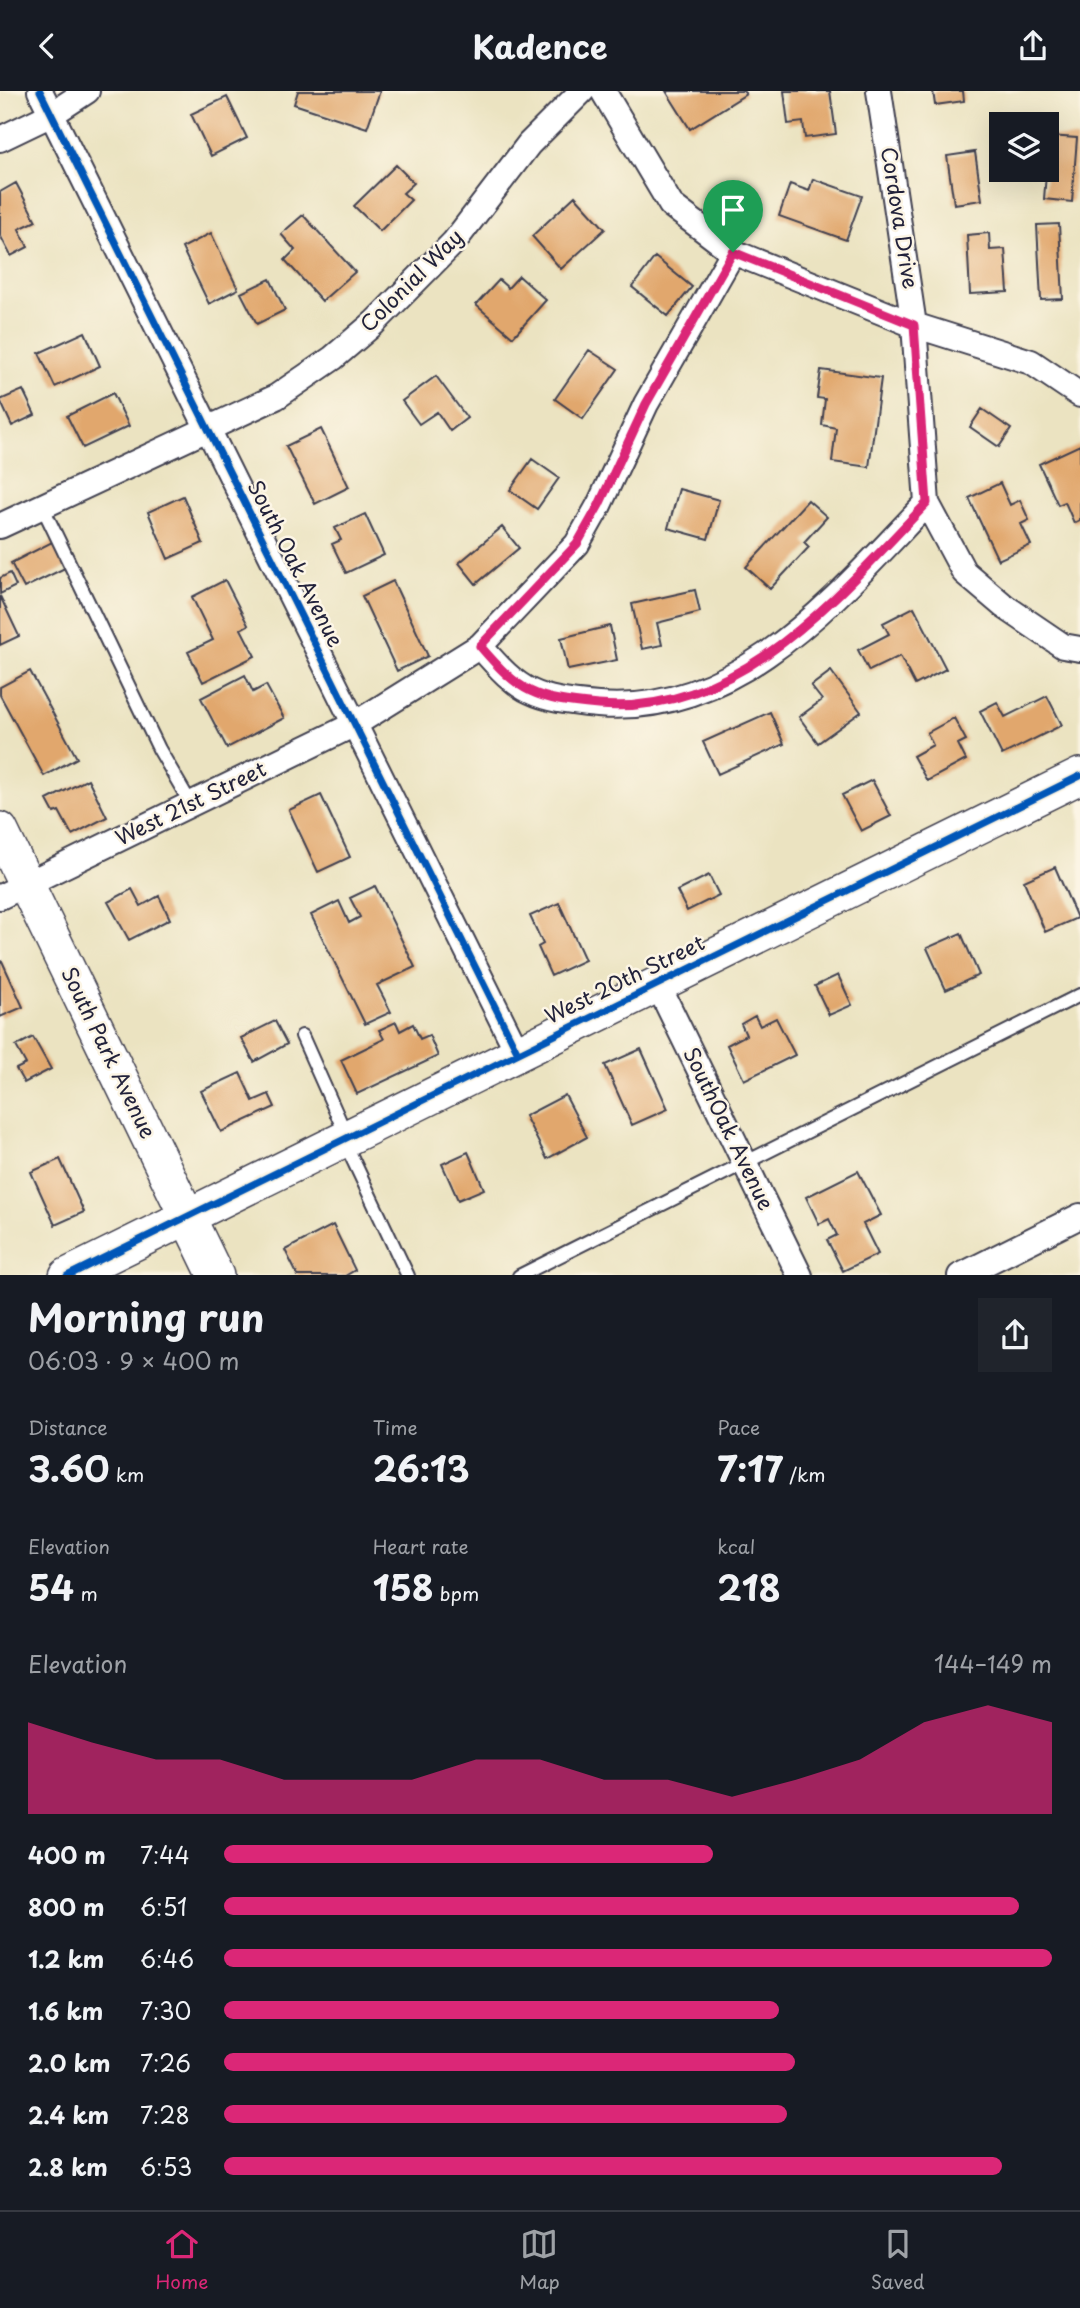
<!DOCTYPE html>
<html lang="en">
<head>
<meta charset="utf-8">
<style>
  :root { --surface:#171b24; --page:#20242c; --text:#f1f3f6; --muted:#9ea1a6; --line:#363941; --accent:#db2777 }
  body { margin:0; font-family:"Playpen Sans",sans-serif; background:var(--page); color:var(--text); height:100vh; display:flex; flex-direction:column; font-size:26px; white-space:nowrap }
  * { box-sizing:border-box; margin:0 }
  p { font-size:23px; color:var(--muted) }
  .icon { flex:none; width:38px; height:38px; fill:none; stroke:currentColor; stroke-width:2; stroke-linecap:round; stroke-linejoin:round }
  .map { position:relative; height:1184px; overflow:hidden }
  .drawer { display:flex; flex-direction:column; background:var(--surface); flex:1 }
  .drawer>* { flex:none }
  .fabs { position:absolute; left:989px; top:21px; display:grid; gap:14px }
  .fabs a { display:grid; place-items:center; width:70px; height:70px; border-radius:0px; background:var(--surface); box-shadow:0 7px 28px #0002; font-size:35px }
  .pin { position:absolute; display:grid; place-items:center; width:60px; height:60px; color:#fff; margin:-72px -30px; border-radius:50% 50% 50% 0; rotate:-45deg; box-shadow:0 0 7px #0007 }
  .pin .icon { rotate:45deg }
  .round { display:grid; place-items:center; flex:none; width:74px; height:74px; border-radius:0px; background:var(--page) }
  .summary { display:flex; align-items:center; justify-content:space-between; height:119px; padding:0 28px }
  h1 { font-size:38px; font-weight:700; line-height:52px }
  .metrics { display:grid; grid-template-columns:repeat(3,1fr); gap:10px; height:119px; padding:7px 28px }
  .metrics div { display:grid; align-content:center }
  .metrics b { font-size:35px; font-weight:700 }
  .metrics small { font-size:19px; font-weight:400 }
  .metrics p { font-size:19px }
  .chart { height:196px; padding:14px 28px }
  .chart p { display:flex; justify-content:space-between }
  .chart svg { width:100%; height:126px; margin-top:7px; fill:var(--accent); opacity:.7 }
  ul { padding:0 28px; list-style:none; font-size:23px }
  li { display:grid; grid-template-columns:112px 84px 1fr; align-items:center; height:52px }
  li i { height:18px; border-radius:9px; background:var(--accent) }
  header { display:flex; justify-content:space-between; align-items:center; height:91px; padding:0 28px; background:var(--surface); font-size:32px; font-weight:700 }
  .tab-bar { display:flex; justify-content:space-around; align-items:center; height:98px; border-top:2px solid var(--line); background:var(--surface); font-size:19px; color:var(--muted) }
  .tab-bar a { display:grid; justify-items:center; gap:4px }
  .tab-bar .selected { color:var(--accent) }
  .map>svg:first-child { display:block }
  .building { fill:#e1a76d }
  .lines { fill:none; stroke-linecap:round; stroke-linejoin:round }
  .lane-casing { stroke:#403f4f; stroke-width:16 }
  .street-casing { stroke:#403f4f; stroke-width:28 }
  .secondary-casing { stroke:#403f4f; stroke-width:38 }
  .lane { stroke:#fff; stroke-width:12 }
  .street { stroke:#fff; stroke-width:24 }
  .secondary { stroke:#fff; stroke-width:35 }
  .cycleway-casing { stroke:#fcf5e5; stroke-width:11 }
  .cycleway { stroke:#0057b8; stroke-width:7 }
  .route-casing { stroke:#fff; stroke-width:14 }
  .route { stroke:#db2777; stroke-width:9 }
  .labels { text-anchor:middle; stroke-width:5; stroke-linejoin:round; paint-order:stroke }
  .street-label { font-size:21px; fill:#22223b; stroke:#fcf5e5 }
</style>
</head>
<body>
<header><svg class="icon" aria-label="back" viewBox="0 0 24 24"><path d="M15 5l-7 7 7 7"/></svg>Kadence<svg class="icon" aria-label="share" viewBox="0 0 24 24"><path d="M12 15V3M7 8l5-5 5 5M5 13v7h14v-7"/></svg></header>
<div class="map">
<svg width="1080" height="1185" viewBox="0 0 1080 1185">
  <rect width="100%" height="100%" fill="#fcf5e5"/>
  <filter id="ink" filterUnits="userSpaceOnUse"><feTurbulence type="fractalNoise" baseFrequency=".0143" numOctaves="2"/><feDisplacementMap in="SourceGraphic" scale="14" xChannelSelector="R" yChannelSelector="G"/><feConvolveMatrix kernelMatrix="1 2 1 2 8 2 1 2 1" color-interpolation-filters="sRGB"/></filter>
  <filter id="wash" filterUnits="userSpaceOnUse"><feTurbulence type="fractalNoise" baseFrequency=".00686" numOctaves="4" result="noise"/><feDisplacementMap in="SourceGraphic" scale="28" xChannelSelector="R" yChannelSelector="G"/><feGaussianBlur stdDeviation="1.57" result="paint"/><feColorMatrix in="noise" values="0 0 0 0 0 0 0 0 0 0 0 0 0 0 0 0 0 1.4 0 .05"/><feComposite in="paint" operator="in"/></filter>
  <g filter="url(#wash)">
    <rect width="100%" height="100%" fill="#ebe3c1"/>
    <g id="blocks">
      <path class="building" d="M298 0H380L367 37 294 13Z
        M666 0H743L746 3 690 38Z
        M784 0H830L836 43 805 47 803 31 788 33Z
        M933 0H963L964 10 935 14Z
        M227 6 247 47 211 65 191 23Z
        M1049 45 1077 47 1072 111 1044 108Z
        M975 61 982 109 954 113 947 65Z
        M396 74 414 92 403 102 411 109 380 140 354 115Z
        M813 88 862 105 846 149 779 125 790 93 809 100Z
        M16 92 36 130 19 138 28 156 11 165 0 144V101Z
        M575 105 605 138 561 178 532 145Z
        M303 124 355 181 322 210 285 169 295 159 281 143Z
        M1059 133 1063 208 1041 209 1037 134Z
        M211 142 238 198 209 213 182 157Z
        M989 142 990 159 1005 158 1008 201 970 203 967 144Z
        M655 166 692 196 668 225 632 196Z
        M519 185 546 209 513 246 476 214 499 189 508 197Z
        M270 188 285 219 257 233 241 202Z
        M85 241 100 275 55 296 39 262Z
        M589 259 618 278 583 328 555 308Z
        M821 279 881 287 869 376 832 371 836 337 822 334 825 308 817 307Z
        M436 285 467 327 450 340 437 321 419 333 402 310Z
        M23 299 35 324 12 335 0 309Z
        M113 302 129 335 83 357 67 325Z
        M982 318 1011 338 999 356 970 336Z
        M321 338 349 396 315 413 286 355Z
        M1080 354V429L1074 432 1065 411 1058 414 1039 373Z
        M532 368 559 387 537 418 510 399Z
        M1000 392 1010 414 1020 409 1029 429 1021 433 1031 454 998 469 969 407Z
        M679 398 719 409 708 448 668 437Z
        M183 405 203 452 168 468 148 421Z
        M808 409 827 426 804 451 809 456 770 498 746 476Z
        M365 423 384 464 346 482 332 453 341 449 335 437Z
        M502 436 519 457 476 493 459 472Z
        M54 450 67 476 24 497 11 472Z
        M10 482 16 495 0 503V487Z
        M225 489 248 534 241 538 255 565 203 591 188 561 213 549 192 506Z
        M393 490 428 565 397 580 362 505Z
        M695 499 700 521 657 532 662 554 642 558 632 513Z
        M0 505 19 545 0 554Z
        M914 516 946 578 915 594 900 565 869 580 858 559 889 543 883 532Z
        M610 535 617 569 568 579 561 547Z
        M30 580 77 667 44 685 0 604V596Z
        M831 580 861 621 818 652 799 626 822 609 811 595Z
        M245 584 253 601 266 594 284 627 227 657 201 607Z
        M1047 605 1062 634 1002 664 980 620 997 611 1005 626Z
        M770 621 784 653 718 683 703 651Z
        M954 627 966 649 958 653 966 669 927 690 913 665 933 654 927 642Z
        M88 688 107 726 72 744 59 720 54 722 47 709Z
        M872 689 891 725 861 740 842 704Z
        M321 704 350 766 318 781 289 719Z
        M1055 776 1077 827 1045 841 1024 790Z
        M709 784 719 804 687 820 677 800Z
        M375 795 415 876 377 894 391 921 365 933 311 824 339 810 349 832 360 826 350 807Z
        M132 798 141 815 159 805 170 828 129 849 108 811Z
        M559 812 585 869 551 885 538 856 543 853 530 825Z
        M961 842 979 884 946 899 927 857Z
        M2 870 23 916 0 926V871Z
        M838 884 852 914 829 924 815 895Z
        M755 925 760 935 776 927 795 964 744 989 727 954 746 944 741 933Z
        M275 930 287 953 254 971 241 947Z
        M396 931 400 940 413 933 420 948 429 944 438 965 357 1003 341 969 384 948 379 939Z
        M33 946 51 978 24 992 16 978 26 973 16 955Z
        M641 958 668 1018 632 1034 605 974Z
        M240 982 253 1010 269 1003 275 1016 221 1041 201 1000Z
        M565 1004 587 1046 547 1068 525 1025Z
        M468 1061 484 1098 458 1109 442 1073Z
        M60 1068 84 1121 55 1134 31 1081Z
        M858 1080 881 1124 863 1133 878 1163 843 1180 827 1149 837 1144 829 1128 819 1133 806 1106Z
        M333 1134 355 1179 345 1185H298L285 1159Z"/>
    </g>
  </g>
  <g filter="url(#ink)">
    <use href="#blocks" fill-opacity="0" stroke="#403f4f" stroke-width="2"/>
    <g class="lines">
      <g class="lane-casing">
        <path id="lane" d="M42 415 159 658 191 713
          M302 945 347 1046
          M345 1052 408 1185
          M519 1185 1080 904"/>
      </g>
      <g class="street-casing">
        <path id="street" d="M40 0 518 962
          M603 0 671 114 733 161 914 234 1031 271 1080 304
          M879 0 914 234 927 412 964 481 1004 515 1063 555 1080 558
          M0 48 52 23 87 0
          M0 435 276 306 333 267 374 232 454 151 529 53 582 0
          M480 555C521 603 534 608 598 614 740 626 838 504 927 412
          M0 806 355 633 480 555 577 453 599 414 646 313 733 161
          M657 892 800 1185
          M960 1185 1080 1125"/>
      </g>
      <g class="secondary-casing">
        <path id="secondary" d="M0 739 216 1185
          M67 1185 1080 685"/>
      </g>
      <use href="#lane" class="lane"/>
      <use href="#street" class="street"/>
      <use href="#secondary" class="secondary"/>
      <g class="cycleway-casing">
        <path id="cycleway" d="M40 0 518 962
          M67 1185 1080 685"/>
      </g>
      <use href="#cycleway" class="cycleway"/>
    </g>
  </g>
  <g class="lines" filter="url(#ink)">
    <g class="route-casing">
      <path id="route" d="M733 161 914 234 927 412C838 504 740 626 598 614 535 608 521 603 480 555L577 453 599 414 646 313Z"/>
    </g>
    <use href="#route" class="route"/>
  </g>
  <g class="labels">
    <g class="street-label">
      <text transform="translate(899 127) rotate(81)" y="7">Cordova Drive</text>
      <text transform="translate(412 190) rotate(-45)" y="7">Colonial Way</text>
      <text transform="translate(295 473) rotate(63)" y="7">South Oak Avenue</text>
      <text transform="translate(191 713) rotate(-26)" y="7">West 21st Street</text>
      <text transform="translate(625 889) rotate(-26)" y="7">West 20th Street</text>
      <text transform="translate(108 962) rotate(64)" y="7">South Park Avenue</text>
      <text transform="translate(728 1038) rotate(64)" y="7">SouthOak Avenue</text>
    </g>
  </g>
</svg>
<div class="fabs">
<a><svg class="icon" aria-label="layers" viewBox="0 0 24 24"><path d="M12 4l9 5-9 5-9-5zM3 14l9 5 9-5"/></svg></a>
</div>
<div class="pin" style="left:733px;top:161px;background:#1e9e55"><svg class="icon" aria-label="arrive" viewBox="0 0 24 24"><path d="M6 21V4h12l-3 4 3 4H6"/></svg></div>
</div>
<section class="drawer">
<div class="summary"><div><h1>Morning run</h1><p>06:03 · 9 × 400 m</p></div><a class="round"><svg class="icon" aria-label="share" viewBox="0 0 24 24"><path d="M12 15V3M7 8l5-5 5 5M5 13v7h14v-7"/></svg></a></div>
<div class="metrics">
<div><p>Distance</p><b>3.60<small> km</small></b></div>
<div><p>Time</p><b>26:13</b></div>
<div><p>Pace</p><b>7:17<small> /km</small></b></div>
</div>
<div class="metrics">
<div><p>Elevation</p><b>54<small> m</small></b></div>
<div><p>Heart rate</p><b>158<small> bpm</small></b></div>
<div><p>kcal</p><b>218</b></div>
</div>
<div class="chart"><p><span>Elevation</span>144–149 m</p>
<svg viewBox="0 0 160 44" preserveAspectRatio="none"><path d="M0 44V12L10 19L20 25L30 25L40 32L50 32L60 32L70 25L80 25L90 32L100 32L110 38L120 32L130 25L140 12L150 6L160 12V44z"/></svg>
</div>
<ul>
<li><b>400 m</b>7:44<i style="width:59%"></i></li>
<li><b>800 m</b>6:51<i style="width:96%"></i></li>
<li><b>1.2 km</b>6:46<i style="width:100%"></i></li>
<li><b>1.6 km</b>7:30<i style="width:67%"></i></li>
<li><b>2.0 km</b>7:26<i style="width:69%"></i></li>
<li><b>2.4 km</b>7:28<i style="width:68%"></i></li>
<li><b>2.8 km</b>6:53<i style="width:94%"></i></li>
</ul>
</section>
<nav class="tab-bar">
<a class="selected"><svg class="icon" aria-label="home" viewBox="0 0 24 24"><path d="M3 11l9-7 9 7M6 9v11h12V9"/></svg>Home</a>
<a><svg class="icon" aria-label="map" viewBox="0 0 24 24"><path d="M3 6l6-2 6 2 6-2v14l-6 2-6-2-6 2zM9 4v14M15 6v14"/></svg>Map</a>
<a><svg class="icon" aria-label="saved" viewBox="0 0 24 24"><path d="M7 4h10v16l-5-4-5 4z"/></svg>Saved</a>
</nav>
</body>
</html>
